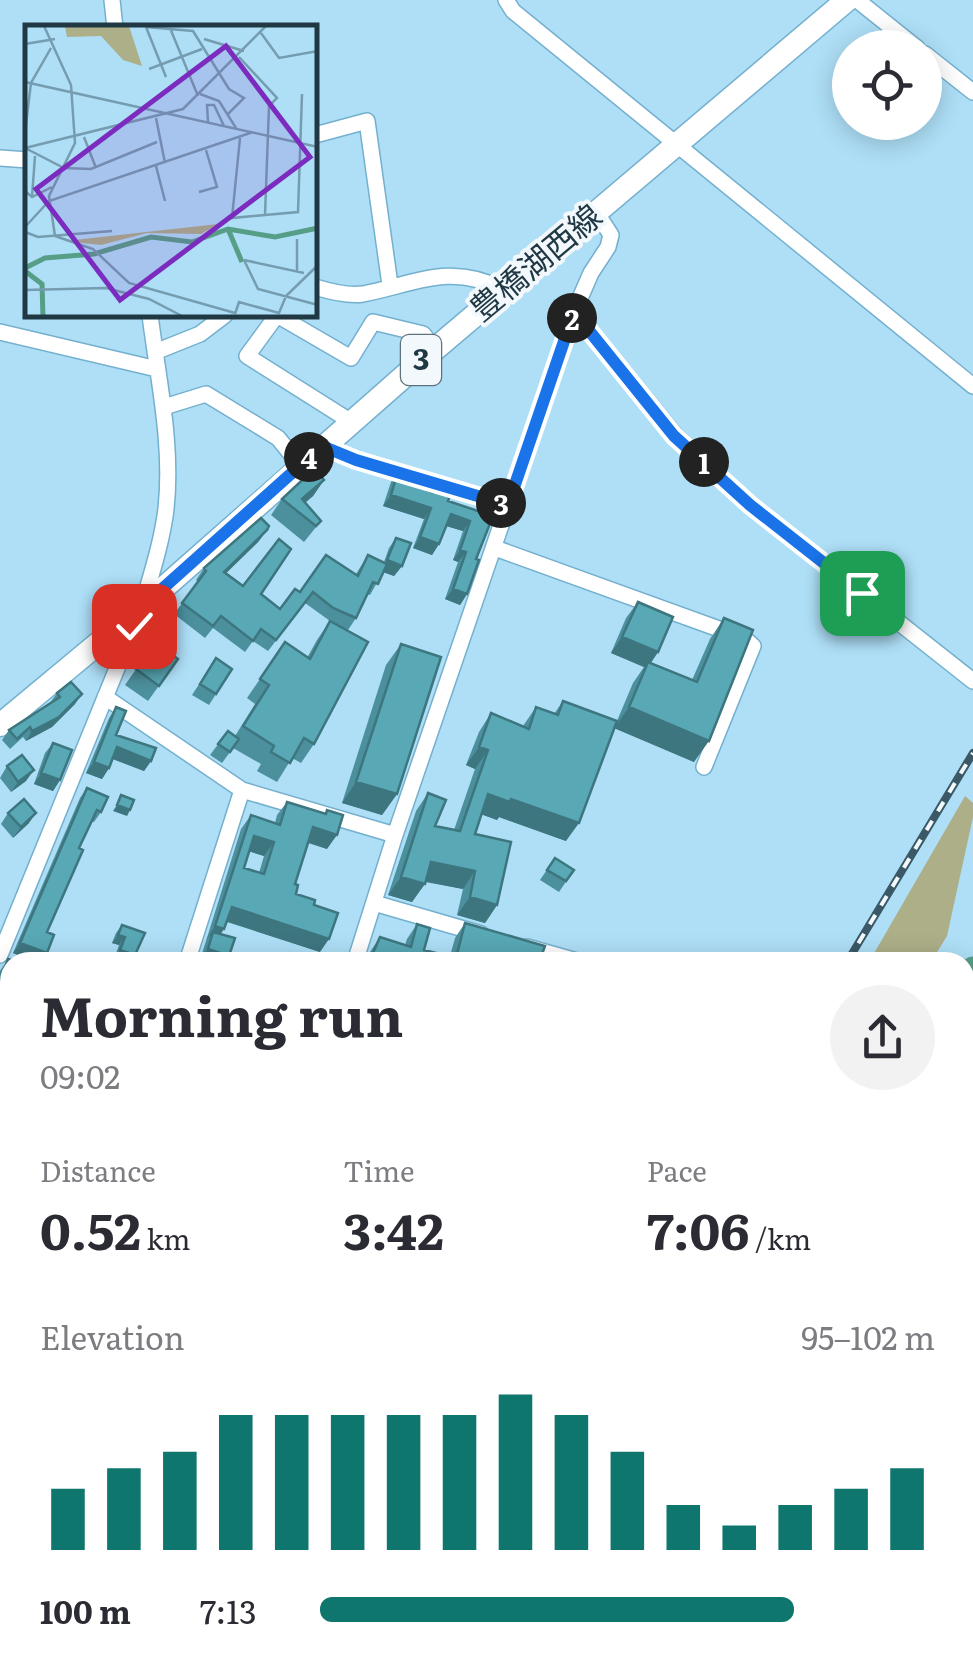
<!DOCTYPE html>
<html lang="en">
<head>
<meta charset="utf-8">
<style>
  :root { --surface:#fff; --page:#f2f2f3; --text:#2b2b33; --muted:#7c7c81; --accent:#0f766e }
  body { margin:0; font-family:Literata,"Noto Sans JP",serif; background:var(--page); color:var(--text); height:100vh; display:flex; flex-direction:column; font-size:38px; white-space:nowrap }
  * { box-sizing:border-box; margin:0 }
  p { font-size:32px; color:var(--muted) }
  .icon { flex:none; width:55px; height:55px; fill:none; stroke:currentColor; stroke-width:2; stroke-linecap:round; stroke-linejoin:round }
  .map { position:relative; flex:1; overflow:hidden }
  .sheet { position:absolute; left:0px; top:952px; width:975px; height:718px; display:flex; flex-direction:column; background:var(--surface); border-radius:30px 30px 0 0; box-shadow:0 5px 25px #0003 }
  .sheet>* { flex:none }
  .buttons { position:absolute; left:832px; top:30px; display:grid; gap:20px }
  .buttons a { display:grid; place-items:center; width:110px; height:110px; border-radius:50%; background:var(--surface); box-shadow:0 5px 25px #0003; font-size:50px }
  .pin { position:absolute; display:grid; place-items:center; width:85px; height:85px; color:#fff; margin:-42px; border-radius:20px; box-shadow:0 5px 15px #0006 }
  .km { position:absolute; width:50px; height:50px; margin:-25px; border-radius:50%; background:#222; color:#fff; font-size:28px; line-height:50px; text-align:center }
  .round { display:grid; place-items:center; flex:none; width:105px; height:105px; border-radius:52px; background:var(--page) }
  .overview { display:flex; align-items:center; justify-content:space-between; height:170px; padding:0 40px }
  h1 { font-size:55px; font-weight:700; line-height:75px }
  .stats { display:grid; grid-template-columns:repeat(3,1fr); gap:15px; height:170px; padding:10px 40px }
  .stats div { display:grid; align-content:center }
  .stats b { font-size:50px; font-weight:700 }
  .stats small { font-size:28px; font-weight:400 }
  .stats p { font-size:28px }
  .chart { height:280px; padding:20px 40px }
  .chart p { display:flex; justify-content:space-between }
  .chart svg { width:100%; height:180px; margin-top:10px; stroke:var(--accent); stroke-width:6 }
  ul { padding:0 40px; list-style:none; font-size:32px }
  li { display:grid; grid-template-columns:160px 120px 1fr; align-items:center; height:75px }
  li i { height:25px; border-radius:12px; background:var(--accent) }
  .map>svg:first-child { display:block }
  .green { fill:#adaf89 }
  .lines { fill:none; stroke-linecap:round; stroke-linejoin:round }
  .river { stroke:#579e87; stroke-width:25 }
  .street-casing { stroke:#74b0ce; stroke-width:18 }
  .secondary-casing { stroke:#74b0ce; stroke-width:22 }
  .primary-casing { stroke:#74b0ce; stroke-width:25 }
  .highway-casing { stroke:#74b0ce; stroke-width:30 }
  .street { stroke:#fff; stroke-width:15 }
  .secondary { stroke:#fff; stroke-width:20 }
  .primary { stroke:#fff; stroke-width:22 }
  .highway { stroke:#fff; stroke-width:28 }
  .rail-casing { stroke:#3a5866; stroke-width:8 }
  .rail { stroke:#f2f8fb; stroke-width:4; stroke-dasharray:11; stroke-linecap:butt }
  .wall { fill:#4c909d; fill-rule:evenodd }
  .shaded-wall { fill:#3e767f }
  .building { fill:#58a8b6; stroke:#3e767f; stroke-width:2.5; fill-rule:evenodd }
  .route-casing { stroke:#fff; stroke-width:20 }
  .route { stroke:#1a73e8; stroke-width:12 }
  .labels { text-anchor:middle; stroke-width:8; stroke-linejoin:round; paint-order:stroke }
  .shield { fill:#f2f8fb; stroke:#5e727b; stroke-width:2.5 }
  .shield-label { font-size:30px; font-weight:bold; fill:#1f3844 }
  .street-label { font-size:32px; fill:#1f3844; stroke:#f2f8fb }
  .inset-river { fill:none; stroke:#579e87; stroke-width:5 }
  .inset-road { fill:none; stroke:#759caf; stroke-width:2.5 }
  .view { fill:#7b2cbf; fill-opacity:0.15; stroke:#7b2cbf; stroke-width:5 }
  .inset-edge { fill:none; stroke:#1f3844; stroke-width:5 }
</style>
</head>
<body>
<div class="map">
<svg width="973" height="1669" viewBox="0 0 973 1669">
  <rect width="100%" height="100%" fill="#aedff7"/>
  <path class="green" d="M965 796 973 803V817L947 936 931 962H869Z"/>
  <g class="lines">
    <path class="river" d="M965 989 973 969
      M578 1669 583 1660"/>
    <g class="street-casing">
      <path id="street" d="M112 0 115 28
        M506 0 513 11 973 386
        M857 0 917 48
        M925 54 973 92
        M315 135 367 121 390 285
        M0 158 28 160
        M315 287C328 291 349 296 363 294 415 284 450 262 504 290
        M574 312 675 435 750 505 973 681
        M0 332 157 369
        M155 352 200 334 225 315
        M164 407 206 394 278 438 300 465
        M350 421 247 356 277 315 351 358 373 322 423 334 435 349
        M322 446 356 460 508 505
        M495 548 744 638 753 646 704 767
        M105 697 242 790 395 835
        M374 903 481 934
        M527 947 580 962
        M0 955 142 607C151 575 162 542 166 509 173 444 158 379 150 315
        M187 962 242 790
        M355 962 395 835 574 312 591 273 608 247 611 235 596 212
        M0 1201 10 1204
        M0 1421 10 1409
        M965 1505 973 1499
        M42 1660 43 1669
        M121 1660 122 1669
        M820 1660 828 1669
        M398 1669 404 1660
        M497 1669 506 1660"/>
    </g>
    <g class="secondary-casing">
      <path id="secondary" d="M0 1432 10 1456
        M193 1660 206 1669"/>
    </g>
    <g class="primary-casing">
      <path id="primary" d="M0 725 142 607 435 349 847 0"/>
    </g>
    <g class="highway-casing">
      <path id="highway" d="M965 1589 973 1583
        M965 1622 973 1616
        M873 1669 883 1660
        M909 1669 919 1660"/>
    </g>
    <use href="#street" class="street"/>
    <use href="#secondary" class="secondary"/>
    <use href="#primary" class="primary"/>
    <use href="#highway" class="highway"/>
    <g class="rail-casing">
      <path id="rail" d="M847 962 973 753
        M965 1543 973 1537
        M420 1669 425 1660
        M815 1669 826 1660"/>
    </g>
    <use href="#rail" class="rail"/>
  </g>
  <path class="wall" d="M398 471 408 483 429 491 435 482 448 501 493 516 476 559 467 594 460 605 445 599 458 562 453 560 463 531 446 526 439 544 432 555 413 548 424 519 383 506 391 482Z
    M324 480 313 496 305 503 321 521 304 542 271 515 282 499Z
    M396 538 402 566 394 576 383 572 370 595 367 594 356 618 348 630 331 622 314 744 301 763 292 758 277 782 257 771 261 764 233 748 222 763 210 755 228 731 235 736 255 704 247 698 285 642 307 658 317 640 330 621 305 603 268 651 253 641 245 652 213 628 205 638 174 614 198 582 196 580 204 568 259 541 226 573 243 586 261 594 280 609 300 592 356 574 368 555 384 562 389 548Z
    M638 602 658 652 651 663 692 680 710 639 724 618 694 762 614 728 633 683 644 667 611 653 626 618Z
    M155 642 178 659 148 701 125 685Z
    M401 644 397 794 382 815 342 803 386 665Z
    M216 658 232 669 209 705 192 695Z
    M57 693 75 704 52 727 26 741 23 737 10 749 2 740 9 730 50 703Z
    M563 701 566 841 499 817 497 820 481 814 475 834 497 905 485 923 457 915 463 889 425 882 412 902 388 895 416 811 428 793 435 826 454 830 475 769 466 765 479 732 491 713 523 726 536 707 554 714Z
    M116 707V735L151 761 144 771 113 759 109 768 102 779 86 773 109 718Z
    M53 743 60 780 53 791 34 784 45 753Z
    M7 766 26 781 11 792 0 778Z
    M87 788 101 812 94 822 91 821 79 848 47 932V953L41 962H36L13 953 80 798Z
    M287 802 325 814 327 810V849L308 843 295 884 296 894 314 905 320 952 227 922 204 961 200 960 241 829 251 815 275 823 277 815ZM249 851 264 856 259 873 244 868Z
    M8 813 29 823 13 838 1 824Z
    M555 858 574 870 559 892 540 880Z
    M465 923 540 961 543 957 560 962H365L370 952 380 937 405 945 407 939 417 924 424 950 450 956 455 938Z
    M122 925 135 955 130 962 114 959 119 945 112 943 116 933Z
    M8 959 10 995 0 992V971Z
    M10 1517V1551L0 1544V1531Z
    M56 1660H66L60 1669H58Z
    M74 1660H107L102 1669H75Z"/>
  <path class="shaded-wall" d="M324 480 313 496 296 510 302 499Z
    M391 495 431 508 424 519 383 506Z
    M451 514 470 521 463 531 443 525Z
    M267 530 259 541 216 583 224 572Z
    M420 537 439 544 432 555 413 548Z
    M460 550 466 552 458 562 453 560Z
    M387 560 402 566 394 576 380 571Z
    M453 589 467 594 460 605 445 599Z
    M622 637 658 652 647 668 648 662 644 667 611 653Z
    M82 694 75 704 52 727 26 741 32 731Z
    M629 707 709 741 694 762 614 728Z
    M117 747 151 761 144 771 110 758Z
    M479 747 488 750 475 769 466 765Z
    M94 762 109 768 102 779 86 773Z
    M34 770 26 781 11 792 18 782Z
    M41 773 60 780 53 791 34 784Z
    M356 782 397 794 382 815 342 803Z
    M488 794 511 799 579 823 566 841 499 817 497 820 475 812Z
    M117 805 130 810 127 816 113 811Z
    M36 813 29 823 13 838 21 827Z
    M313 827 337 835 327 849 304 841Z
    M254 836 274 842 264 856 244 850Z
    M431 862 475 871 463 889 418 880Z
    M401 877 425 884 412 902 388 895Z
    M470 897 497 905 485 923 457 915Z
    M232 907 329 939 320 952 222 920Z
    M215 926 224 929 215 943 213 932 206 940Z
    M118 935 125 937 119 945 112 943Z
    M20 943 47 953 41 962H36L13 953Z
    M208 949 229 956 225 962H209L200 960Z
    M120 950 135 955 130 962 114 959Z
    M1 980 10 982V995L0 992Z
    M0 1273 10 1276V1285L0 1282Z
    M108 1661 102 1669H82L83 1667Z"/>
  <path class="building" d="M314 469 324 480 302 499 321 521 316 526 282 499Z
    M398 471 410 475 408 483 432 492 435 482 453 487 448 501 493 516 476 559 479 560 467 594 453 589 466 552 460 550 470 521 451 514 439 544 420 537 431 508 391 495Z
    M261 518 269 526 267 530 224 572 243 586 279 539 291 549 261 594 280 609 295 589 300 592 326 555 358 576 368 555 387 564 378 584 373 582 356 618 333 608 313 592 276 640 261 629 253 641 221 616 213 626 182 603 206 571 204 568Z
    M396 538 411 543 402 566 387 560Z
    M638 602 673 617 658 652 622 637Z
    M724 618 753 630 709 741 629 707 648 662 697 682Z
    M330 621 368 642 314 744 304 738 290 763 271 752 274 746 243 726 269 685 260 679 285 642 310 659Z
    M155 642 178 659 159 686 136 669Z
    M401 644 441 657 397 794 356 782Z
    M216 658 232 669 216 694 200 684Z
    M71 682 82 694 59 717 32 731 30 727 17 739 9 730 60 697 57 693Z
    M563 701 617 721 579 823 511 799 510 802 488 794 475 834 511 842 497 905 470 897 475 871 431 862 425 884 401 877 428 793 446 800 435 826 460 831 488 750 479 747 491 713 529 729 536 707 558 715Z
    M116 707 126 711 116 735 156 748 151 761 117 747 109 768 94 762Z
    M228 731 239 739 230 752 218 744Z
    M53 743 72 750 60 780 41 773Z
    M22 755 34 770 18 782 7 766Z
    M87 788 108 797 101 812 97 810 79 848 83 850 47 932 54 935 47 953 20 943Z
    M121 795 134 800 130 810 117 805Z
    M24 799 36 813 21 827 8 813Z
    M287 802 326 814 327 810 343 815 337 835 313 827 295 884 298 885 296 894 315 900 314 905 338 913 329 939 232 907 224 929 215 926 251 815 280 825ZM254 836 274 842 264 874 244 868Z
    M555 858 574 870 566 881 547 870Z
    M465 923 545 946 539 962H498L491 961V962H369L380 937 411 947 417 924 430 928 424 950 456 958Z
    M122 925 145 933 135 955 120 950 125 937 118 935Z
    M213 932 235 938 229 956 208 949Z
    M543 957 560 962H542Z
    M8 959 18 962H10V982L1 980Z
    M6 1241 10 1242V1276L0 1273V1259Z
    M0 1286 10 1292V1295L5 1303 0 1299Z
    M10 1517V1535L1 1529Z
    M0 1602 9 1611 6 1614 10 1617V1660H24L38 1669H0Z
    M83 1660H107L108 1661 83 1667Z
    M380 1660H390L397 1666 395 1669H378L375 1666Z
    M186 1661 196 1669H180Z"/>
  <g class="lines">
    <g class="route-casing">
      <path id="route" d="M134 626 142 607 322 446 356 460 508 505 574 312 674 436 750 505 862 593"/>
    </g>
    <use href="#route" class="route"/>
  </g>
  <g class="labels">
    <rect class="shield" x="401" y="335" width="40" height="50" rx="8"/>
    <g class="shield-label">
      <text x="421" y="370">3</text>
    </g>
    <g class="street-label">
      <text transform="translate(536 263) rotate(-40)" y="11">豊橋湖西線</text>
    </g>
  </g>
  <g transform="translate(25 25)">
    <rect width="292" height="292" fill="#aedff7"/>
    <path d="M193 199 176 209 122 208 76 220 40 216Z" fill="#adaf89"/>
    <path d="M40 1H104L117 41 98 35 76 11 42 12Z" fill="#adaf89"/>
    <path class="inset-river" d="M203 204 217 237M0 243 20 233 69 229 126 212 167 217 203 204 250 212 293 203M0 246 17 259 18 292"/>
    <path class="inset-road" d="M19 1 46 60 50 118 24 171 30 211M121 2 168 6 204 64 219 73 202 90M121 2 141 52M145 3 173 71M236 8 254 33 293 26M179 14 219 26M0 19 30 14M214 32 252 73 244 81 240 190M124 44 177 24M0 57 293 122M175 69 194 76 211 103M131 93 140 138M183 97 182 80H189L199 101M0 107 6 58 26 23M59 112 71 143M215 113 207 193 273 187 277 69M0 123 158 84 241 1M2 124 39 143 66 144 132 117M131 141 140 176M0 166 7 172 27 162M174 167 192 162 181 125M7 172 10 131M0 202 24 176 228 107M0 207 13 212 87 206M30 211 68 224 104 258 210 288M272 214V247M219 235 233 264 293 280M219 235 279 248M0 265 81 263 124 274 159 292M210 289 214 277 254 288 261 271 293 240"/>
    <path class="view" d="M201 21 285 132 95 275 11 164Z"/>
    <rect width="292" height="292" class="inset-edge"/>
  </g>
</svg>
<div class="buttons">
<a><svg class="icon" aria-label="locate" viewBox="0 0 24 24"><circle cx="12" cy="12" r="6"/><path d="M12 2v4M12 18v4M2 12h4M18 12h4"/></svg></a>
</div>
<div class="pin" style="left:862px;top:593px;background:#1e9e55"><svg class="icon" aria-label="arrive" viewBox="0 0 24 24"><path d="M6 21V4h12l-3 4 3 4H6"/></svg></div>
<div class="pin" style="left:134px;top:626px;background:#d93025"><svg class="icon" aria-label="check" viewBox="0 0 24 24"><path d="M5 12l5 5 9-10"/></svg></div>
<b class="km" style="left:704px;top:462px">1</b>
<b class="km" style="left:572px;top:318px">2</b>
<b class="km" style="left:501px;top:503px">3</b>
<b class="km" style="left:309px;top:457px">4</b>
<section class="sheet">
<div class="overview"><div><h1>Morning run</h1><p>09:02</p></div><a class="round"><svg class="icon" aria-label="share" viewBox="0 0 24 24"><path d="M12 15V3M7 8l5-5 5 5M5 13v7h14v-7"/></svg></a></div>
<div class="stats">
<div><p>Distance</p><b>0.52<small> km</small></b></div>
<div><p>Time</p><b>3:42</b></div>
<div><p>Pace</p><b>7:06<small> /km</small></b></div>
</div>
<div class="chart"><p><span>Elevation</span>95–102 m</p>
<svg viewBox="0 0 160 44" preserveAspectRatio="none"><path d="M5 44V29M15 44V24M25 44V20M35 44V11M45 44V11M55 44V11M65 44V11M75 44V11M85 44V6M95 44V11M105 44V20M115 44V33M125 44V38M135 44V33M145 44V29M155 44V24"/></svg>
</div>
<ul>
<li><b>100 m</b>7:13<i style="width:77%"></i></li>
</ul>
</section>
</div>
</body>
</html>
